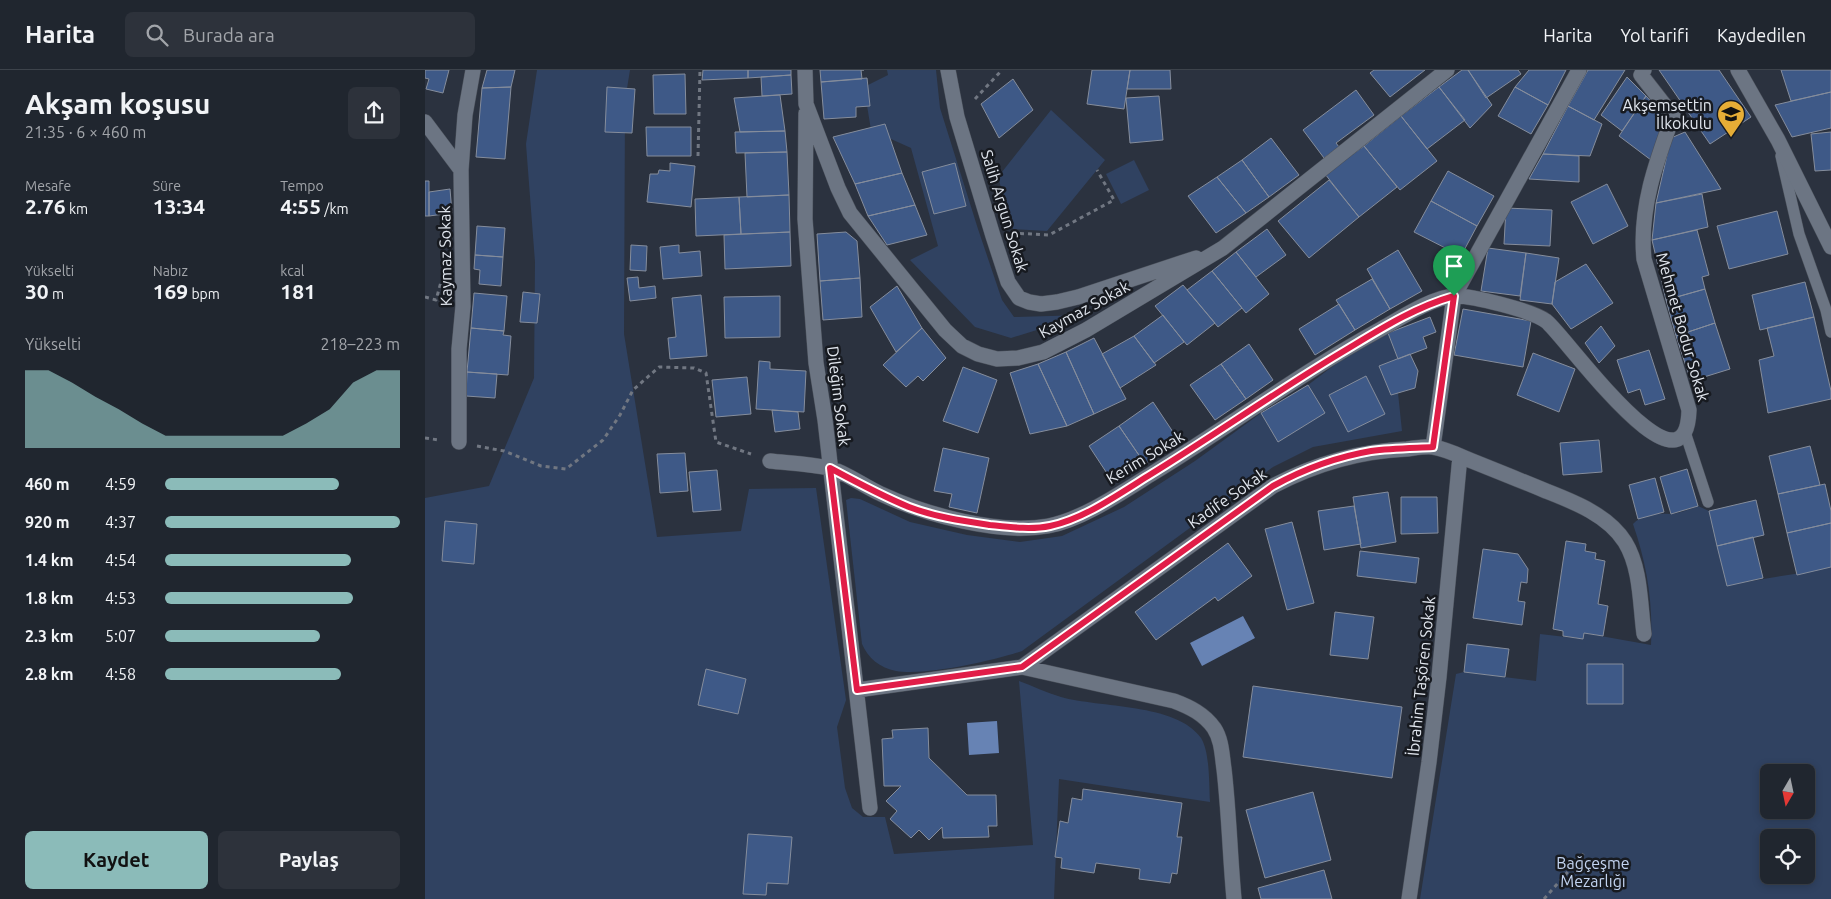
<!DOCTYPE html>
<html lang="tr">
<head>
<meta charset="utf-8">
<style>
  :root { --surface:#20262f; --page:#2d323b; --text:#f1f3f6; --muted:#a2a5aa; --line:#3d434b; --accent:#8bbbb9 }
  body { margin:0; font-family:Ubuntu,sans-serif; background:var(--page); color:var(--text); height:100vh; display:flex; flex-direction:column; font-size:19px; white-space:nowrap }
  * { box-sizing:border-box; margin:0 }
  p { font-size:16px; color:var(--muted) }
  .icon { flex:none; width:28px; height:28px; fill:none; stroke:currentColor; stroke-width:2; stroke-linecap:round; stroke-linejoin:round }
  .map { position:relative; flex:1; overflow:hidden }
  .panel { display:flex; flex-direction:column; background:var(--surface); width:425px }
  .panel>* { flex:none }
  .needle { width:32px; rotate:189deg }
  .buttons { position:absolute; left:1335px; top:694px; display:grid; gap:10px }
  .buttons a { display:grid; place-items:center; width:55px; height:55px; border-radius:8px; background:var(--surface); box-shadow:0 2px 8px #0003,0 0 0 1px var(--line); font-size:25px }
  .pin { position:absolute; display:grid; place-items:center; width:42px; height:42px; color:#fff; margin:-51px -21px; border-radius:50% 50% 50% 0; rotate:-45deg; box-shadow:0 0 5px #0007 }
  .pin .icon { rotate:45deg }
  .round { display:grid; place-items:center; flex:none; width:52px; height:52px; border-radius:8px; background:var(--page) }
  .headline { display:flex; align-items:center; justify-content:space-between; height:85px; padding:0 25px }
  h1 { font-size:28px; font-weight:600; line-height:38px }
  .metrics { display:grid; grid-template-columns:repeat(3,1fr); gap:8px; height:85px; padding:5px 25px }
  .metrics div { display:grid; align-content:center }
  .metrics b { font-size:21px; font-weight:600 }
  .metrics small { font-size:14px; font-weight:400 }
  .metrics p { font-size:14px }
  .chart { height:140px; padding:10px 25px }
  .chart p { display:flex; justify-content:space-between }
  .chart svg { width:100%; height:90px; margin-top:5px; fill:var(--accent); opacity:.7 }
  .button { display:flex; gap:10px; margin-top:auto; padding:10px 25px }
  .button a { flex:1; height:58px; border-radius:8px; background:var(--accent); color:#111; font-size:20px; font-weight:600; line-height:58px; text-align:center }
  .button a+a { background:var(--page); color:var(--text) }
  ul { padding:0 25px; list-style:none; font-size:16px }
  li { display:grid; grid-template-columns:80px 60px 1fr; align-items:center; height:38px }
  li i { height:12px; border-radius:6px; background:var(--accent) }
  header { display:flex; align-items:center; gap:30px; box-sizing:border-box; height:70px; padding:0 25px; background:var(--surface); border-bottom:1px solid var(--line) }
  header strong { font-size:24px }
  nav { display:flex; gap:28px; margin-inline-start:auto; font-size:18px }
  .search { width:350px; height:45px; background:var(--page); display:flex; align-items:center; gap:12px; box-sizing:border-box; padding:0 18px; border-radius:8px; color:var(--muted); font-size:19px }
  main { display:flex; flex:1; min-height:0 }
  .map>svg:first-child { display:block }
  .green { fill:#304261; fill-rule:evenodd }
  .water { fill:#6783b4 }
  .building { fill:#3e5987; stroke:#858d9c }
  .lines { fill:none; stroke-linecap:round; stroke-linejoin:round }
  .lane-casing { stroke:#494f59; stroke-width:12 }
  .street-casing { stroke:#494f59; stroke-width:16 }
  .path { stroke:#717782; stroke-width:3; stroke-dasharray:4 4; stroke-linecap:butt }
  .lane { stroke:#6c7583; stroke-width:11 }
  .street { stroke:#6c7583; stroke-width:15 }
  .route-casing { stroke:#fff; stroke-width:10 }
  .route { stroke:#e11d48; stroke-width:6 }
  .labels { text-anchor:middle; stroke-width:5; stroke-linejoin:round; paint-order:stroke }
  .poi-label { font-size:16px; fill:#e1e6ee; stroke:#171a20; text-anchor:end }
  .street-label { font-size:16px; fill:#e1e6ee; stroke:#171a20 }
  .park-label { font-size:16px; fill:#c2d3f0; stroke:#171a20 }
</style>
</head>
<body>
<header>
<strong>Harita</strong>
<div class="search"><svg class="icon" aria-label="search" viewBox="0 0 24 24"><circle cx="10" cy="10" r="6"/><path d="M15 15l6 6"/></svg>Burada ara</div>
<nav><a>Harita</a><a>Yol tarifi</a><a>Kaydedilen</a></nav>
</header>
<main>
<section class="panel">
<div class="headline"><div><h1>Akşam koşusu</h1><p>21:35 · 6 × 460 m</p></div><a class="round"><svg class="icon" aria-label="share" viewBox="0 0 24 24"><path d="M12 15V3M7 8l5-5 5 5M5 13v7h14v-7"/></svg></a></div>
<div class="metrics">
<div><p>Mesafe</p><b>2.76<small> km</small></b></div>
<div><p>Süre</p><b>13:34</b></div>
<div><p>Tempo</p><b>4:55<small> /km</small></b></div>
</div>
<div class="metrics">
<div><p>Yükselti</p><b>30<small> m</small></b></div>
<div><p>Nabız</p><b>169<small> bpm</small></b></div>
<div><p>kcal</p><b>181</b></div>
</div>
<div class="chart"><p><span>Yükselti</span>218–223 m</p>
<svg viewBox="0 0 160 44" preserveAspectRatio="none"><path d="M0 44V6L10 6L20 12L30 19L40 25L50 32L60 38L70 38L80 38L90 38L100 38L110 38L120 32L130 25L140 12L150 6L160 6V44z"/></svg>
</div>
<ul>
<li><b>460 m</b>4:59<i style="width:74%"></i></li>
<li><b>920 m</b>4:37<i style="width:100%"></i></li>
<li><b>1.4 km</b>4:54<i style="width:79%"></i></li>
<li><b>1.8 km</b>4:53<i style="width:80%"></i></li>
<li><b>2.3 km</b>5:07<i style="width:66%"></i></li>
<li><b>2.8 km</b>4:58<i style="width:75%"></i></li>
</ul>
<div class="button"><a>Kaydet</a><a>Paylaş</a></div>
</section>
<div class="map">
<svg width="1406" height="829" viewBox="0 0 1406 829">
  <rect width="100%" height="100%" fill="#2b323f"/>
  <path class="green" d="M112 0H205L200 31 199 264 232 467 316 461 324 419 391 418 421 630 412 657 420 718 427 738 438 747H460L469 784 608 775 594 611C608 616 622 623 636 627 674 638 752 633 776 668 785 682 784 715 785 732L634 709 629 829H0V428L64 416 109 308 110 192 101 74Z
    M462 0H511L515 38 553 159 577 230 589 247 660 245 586 268 550 257 485 190 513 176 486 78 446 60 439 17 463 5Z
    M626 40 680 90 622 161 588 159 573 107Z
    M709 90 724 120 696 134 681 104Z
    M963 263 973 289 966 325 973 323 977 361 888 377 848 397 597 581C567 591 501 606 471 601 455 598 443 588 437 574L421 430 426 428 435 429 485 452 542 465 595 472 637 466 699 437 770 391 836 343 883 315 916 290Z
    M1273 436 1284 441 1302 516C1336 508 1371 505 1406 497V829H995L1031 604 1039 602 1111 611 1115 564 1158 569 1159 563 1226 575C1228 531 1222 495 1208 454 1217 444 1233 443 1245 444 1253 444 1265 439 1273 436ZM1344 702H1381V740H1344ZM1344 768H1381V805H1344Z"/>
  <path class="water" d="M818 546 830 568 777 596 765 573Z
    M572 651 574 683 544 685 542 653Z"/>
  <path class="building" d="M0 0H24L18 23 1 19 4 9 0 8Z
    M62 0H90L86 17 57 18Z
    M278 0H323V8L277 10Z
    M323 0H366V5L323 8Z
    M395 0H439H436L437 9 396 12Z
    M667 0H705L699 39 662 34Z
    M705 0H745L746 19H702Z
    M949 0H1000L965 27 945 3Z
    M1037 0H1043L1067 35 1045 58 1014 17Z
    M1043 0H1093L1096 4 1061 28Z
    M1104 0H1141L1123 35 1090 17Z
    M1163 0H1200L1169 50 1143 36Z
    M1234 0H1294L1326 47 1285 74Z
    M1356 0H1406V22L1366 31Z
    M260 4 261 44H229L228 5Z
    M366 5 367 24 337 26 336 7Z
    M1202 7 1221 26 1197 61 1176 45Z
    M442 8 445 36 431 37V47L399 49 396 12Z
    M588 9 608 40 574 68 556 34Z
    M86 17 80 89 51 87 57 18Z
    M182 17 210 19 207 63 180 62Z
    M1014 17 1040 50 1002 79 976 46Z
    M1090 17 1123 35 1106 64 1073 46Z
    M931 20 949 45 911 73 914 77 899 88 878 60Z
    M1406 22V58L1367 67 1350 35Z
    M355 25 360 61 315 62 309 28Z
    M734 26 738 70 705 73 701 28Z
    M1221 26 1241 47 1226 90 1194 66Z
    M1143 36 1177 54 1165 86 1118 84Z
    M976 46 1012 91 975 120 939 76Z
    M460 54 477 103 430 114 408 67Z
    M221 57H266V86H222Z
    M360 61 362 82 311 83 310 62Z
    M1260 62 1296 119 1231 133 1246 68Z
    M1406 62V100L1390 101 1386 64Z
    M846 68 874 105 844 127 817 90Z
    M939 76 972 117 934 147 900 104Z
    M362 82 364 125 322 127 320 83Z
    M1118 84 1154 86V112L1104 109Z
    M817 90 844 127 821 143 792 107Z
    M245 93 270 96 266 137 222 132 225 104H233L234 100 245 101Z
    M530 93 541 136 509 144 497 102Z
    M1023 101 1069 126 1052 156 1006 131Z
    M477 103 490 135 443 146 430 114Z
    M792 107 821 143 791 163 763 126Z
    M904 110 934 147 884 188 853 151Z
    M0 111H4V146H0Z
    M1182 114 1203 156 1168 174 1146 132Z
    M25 119 27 143 4 146V122Z
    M1277 124 1283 157 1227 170 1231 133Z
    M364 125 365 162 316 164 314 127Z
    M314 127 316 164 271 166 270 129Z
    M1006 131 1052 156 1036 186 989 162Z
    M490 135 502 165 462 175 443 146Z
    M1081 138 1127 140 1125 176 1079 174Z
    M1352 141 1363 184 1304 199 1292 156Z
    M52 156 80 158 78 187 50 185Z
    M842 159 861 185 831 207 811 182Z
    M1272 160 1284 205 1277 207 1280 219 1241 230 1227 170Z
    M365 162 366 196 300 199 299 165Z
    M421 162 432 171 435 208 395 211 392 164Z
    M206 175 222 176 221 201 205 200Z
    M254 175V183L275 181 277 206 238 209 235 177Z
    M1063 178 1101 183 1095 226 1056 221Z
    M973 180 997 221 965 239 942 199Z
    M811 182 844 224 821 243 787 201Z
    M1101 183 1134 188 1127 234 1095 230Z
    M50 185 78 187 76 216 54 214 55 200 49 199Z
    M1161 194 1188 233 1146 259 1127 234 1130 212Z
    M787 201 817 238 793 257 762 220Z
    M213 207 214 218 230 216 231 228 205 231 202 208Z
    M435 208 437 247 398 250 395 211Z
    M947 209 965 239 930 260 911 230Z
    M1380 212 1389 247 1335 260 1327 225Z
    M758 215 790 253 762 275 730 236Z
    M472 216 497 258 471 282 445 237Z
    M1280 219 1290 253 1251 266 1241 230Z
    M98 222 115 224 112 253 95 252Z
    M49 223 82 226 79 261 46 258Z
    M276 225 282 286 245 289 243 268 251 267 247 228Z
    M355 226V267L300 268 299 227Z
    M914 234 930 260 890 285 874 259Z
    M1038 239 1106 251 1098 297 1029 285Z
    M738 245 759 272 729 293 709 266Z
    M1005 247 1011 262 998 267 1002 278 973 289 963 263Z
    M1389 247 1406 321V329L1343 343 1334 290 1349 286 1342 258Z
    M1290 253 1305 299 1266 311 1251 266Z
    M1176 256 1190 276 1174 293 1160 273Z
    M46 258 79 261 78 265 86 266 83 305 42 302Z
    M497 258 521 288 498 311 493 306 481 317 458 295Z
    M709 266 731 295 695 318 677 284Z
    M669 268 701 329 669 344 641 282Z
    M824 274 848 310 821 329 796 294Z
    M1224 280 1240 329 1220 335 1215 319 1203 323 1192 290Z
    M641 282 669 344 642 356 613 294Z
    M1108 283 1150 299 1134 342 1092 325Z
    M985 284 993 301 990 318 966 325 954 296Z
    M334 291 345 292V299L381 301 379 342 331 339Z
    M613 294 642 356 605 364 585 303Z
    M796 294 821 329 790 350 765 315Z
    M538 297 572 310 553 363 518 351Z
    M42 302 72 304 70 328 41 326Z
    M941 306 960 344 923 362 904 325Z
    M322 307 326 344 291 347 287 310Z
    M883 315 900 343 853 372 836 343Z
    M728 332 754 371 720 394 694 356Z
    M347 340 373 342 375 359 350 362Z
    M694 356 720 394 706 403 703 400 687 411 664 376Z
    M1174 370 1177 402 1138 405 1135 373Z
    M1385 376 1395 415 1353 424 1344 386Z
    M518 378 564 388 552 443 524 437 527 424 509 421Z
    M260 383 263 421 235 423 232 384Z
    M1262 399 1273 436 1246 444 1235 407Z
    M292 400 296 440 268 442 264 402Z
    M1230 408 1239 442 1213 449 1204 415Z
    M1400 414 1406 441V453L1362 463 1353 424Z
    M963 422 971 472 936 478 928 427Z
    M976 427H1012L1013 463 976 464Z
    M1331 430 1339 465 1292 476 1284 441Z
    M929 436 936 474 899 480 893 441Z
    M20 451 52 454 49 494 17 491Z
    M867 452 889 533 862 540 840 459Z
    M1406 453V497L1372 505 1362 463Z
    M1328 467 1338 508 1302 516 1292 476Z
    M1141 471 1161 474 1160 481 1171 483 1170 489 1180 491 1173 534 1183 536 1178 566 1159 563 1158 569 1138 566V561L1128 559Z
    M803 473 827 506 793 531 790 527 731 570 710 542Z
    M1058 479 1093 484 1103 499 1102 513 1096 512 1093 531 1100 532 1097 555 1048 548Z
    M935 481 994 488 991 513 932 506Z
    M910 542 949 547 943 589 905 585Z
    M1042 574 1084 579 1080 607 1039 602Z
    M1162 594H1198V634H1162Z
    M281 599 321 609 313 644 273 635Z
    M828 616 977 637 967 708 818 687Z
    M503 658 504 688 542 725H571L572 756H563L564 767 518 768 517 757 504 770 494 760 486 768 465 749 472 741 461 731 476 716H459L457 669 468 668 467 660Z
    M658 719 757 733 752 767H757L752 804 747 803 745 813 714 809 715 799 671 793 669 803 636 798 637 788 630 787 635 751 643 753 647 728 657 730Z
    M888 722 906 790 840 808 821 740Z
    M323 764 367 767 363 814 342 813 341 825 318 824Z
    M899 800 907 829H836L833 818Z"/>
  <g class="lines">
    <g class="lane-casing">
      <path id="lane" d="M1356 86 1374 164 1401 240 1406 262
        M1260 362 1283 432"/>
    </g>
    <g class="street-casing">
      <path id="street" d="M380 0 381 34 413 118 425 143 520 260 537 276 553 284 572 289 593 288 618 282 661 260 798 178 1022 0
        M523 0 532 47 568 166 583 212 594 228 604 232 616 234 632 232 653 227 771 188
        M1313 0 1353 70 1406 177
        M381 43 380 149 391 293 400 350 445 738
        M0 52 36 100
        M34 372V279L38 236 36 100 40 45 48 0
        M1008 377 1029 226 1154 0
        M345 391C364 393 385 394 404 398 420 402 440 417 456 424 501 445 575 465 623 456 657 450 699 421 728 403 805 356 877 302 956 259 974 249 1008 227 1029 226 1046 225 1108 241 1121 251 1138 263 1261 439 1264 340L1219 189C1214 139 1231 92 1248 46L1216 5 1219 0
        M597 597 749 631C765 637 779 644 789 658 797 670 797 686 799 699 804 742 805 786 809 829
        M432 620 597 597 848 416C890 394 933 381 982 379 990 378 1000 376 1008 377 1021 379 1035 386 1047 391 1072 401 1097 411 1121 421 1149 432 1183 445 1200 472 1216 498 1215 534 1219 564
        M984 829 1004 692 1014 607 1035 386"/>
    </g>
    <path class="path" d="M550 29 577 0
      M273 86 275 0
      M587 163 624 165 689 130 672 100
      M0 227 11 230 16 212
      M0 368 14 370
      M52 376 79 381 116 396 141 399 178 370 195 345 208 320 234 297 269 298 281 303 291 372 326 384
      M1119 829 1161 781"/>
    <use href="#lane" class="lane"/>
    <use href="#street" class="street"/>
  </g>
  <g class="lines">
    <g class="route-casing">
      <path id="route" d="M1029 226 1008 377C988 378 966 378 946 381 911 387 879 399 848 416L597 597 432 620 405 398C431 412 457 426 484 437 510 447 538 451 565 455 584 457 606 460 625 456 659 449 694 424 723 406 787 367 849 323 914 284 951 262 987 238 1029 226Z"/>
    </g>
    <use href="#route" class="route"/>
  </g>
  <defs>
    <g id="school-pin" transform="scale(1.4375)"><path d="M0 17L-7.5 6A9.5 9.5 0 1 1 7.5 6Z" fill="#e6ad36" stroke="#171a20"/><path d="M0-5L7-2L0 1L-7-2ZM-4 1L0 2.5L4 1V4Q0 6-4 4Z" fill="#111"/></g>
  </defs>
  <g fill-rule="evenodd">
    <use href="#school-pin" x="1306" y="44"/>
  </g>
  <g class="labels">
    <g class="poi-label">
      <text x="1287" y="41">Akşemsettin<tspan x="1287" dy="18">İlkokulu</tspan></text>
    </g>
    <g class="street-label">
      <text transform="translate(580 141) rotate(73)" y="6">Salih Argun Sokak</text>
      <text transform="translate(20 186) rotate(-91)" y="6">Kaymaz Sokak</text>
      <text transform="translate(659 239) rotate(-29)" y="6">Kaymaz Sokak</text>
      <text transform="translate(1258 257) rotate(74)" y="6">Mehmet Bodur Sokak</text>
      <text transform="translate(414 326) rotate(83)" y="6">Dileğim Sokak</text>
      <text transform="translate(720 387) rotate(-31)" y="6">Kerim Sokak</text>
      <text transform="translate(802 428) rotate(-35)" y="6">Kadife Sokak</text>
      <text transform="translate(996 606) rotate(-84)" y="6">İbrahim Taşören Sokak</text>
    </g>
    <g class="park-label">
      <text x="1168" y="799">Bağçeşme<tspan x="1168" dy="18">Mezarlığı</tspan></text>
    </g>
  </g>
</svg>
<div class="buttons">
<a><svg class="needle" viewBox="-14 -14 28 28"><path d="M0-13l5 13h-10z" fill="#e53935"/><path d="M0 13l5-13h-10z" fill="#a2a5aa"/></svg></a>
<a><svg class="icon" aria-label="locate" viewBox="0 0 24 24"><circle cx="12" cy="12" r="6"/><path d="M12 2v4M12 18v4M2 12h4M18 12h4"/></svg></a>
</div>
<div class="pin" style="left:1029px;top:226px;background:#1e9e55"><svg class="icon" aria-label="arrive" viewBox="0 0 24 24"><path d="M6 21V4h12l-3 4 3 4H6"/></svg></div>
</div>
</main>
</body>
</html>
